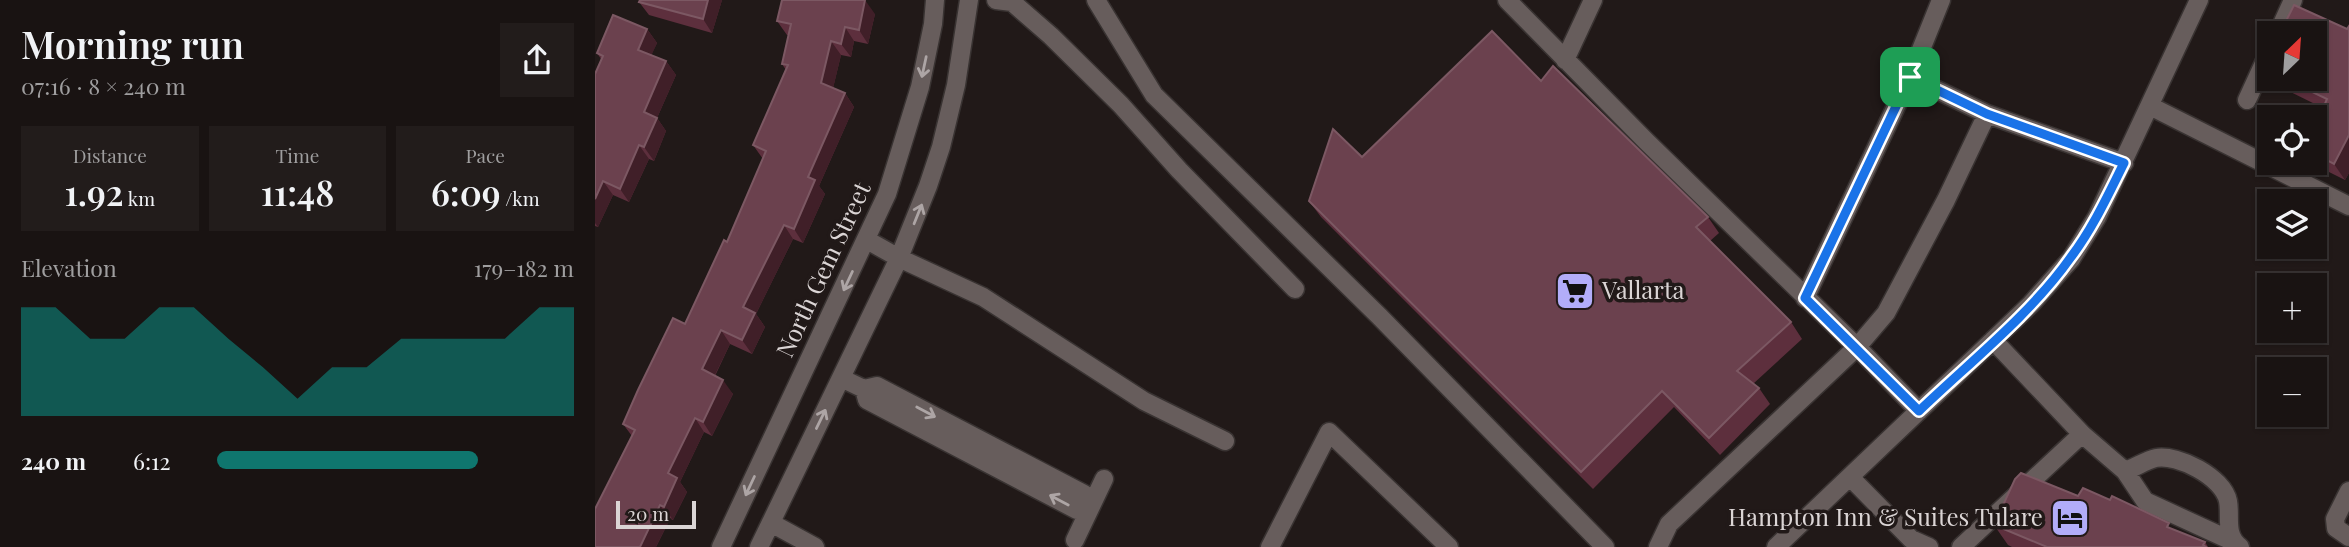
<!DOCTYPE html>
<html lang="en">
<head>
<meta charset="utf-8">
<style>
  :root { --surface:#191312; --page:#221c1b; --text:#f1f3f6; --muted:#9f9e9f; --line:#373232; --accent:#0f766e }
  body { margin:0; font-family:"Playfair Display",serif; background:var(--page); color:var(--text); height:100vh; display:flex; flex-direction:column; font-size:26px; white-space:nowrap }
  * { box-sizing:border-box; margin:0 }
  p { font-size:23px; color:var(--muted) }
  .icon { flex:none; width:38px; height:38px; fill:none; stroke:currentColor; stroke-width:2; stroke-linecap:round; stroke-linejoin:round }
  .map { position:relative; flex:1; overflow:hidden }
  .drawer { display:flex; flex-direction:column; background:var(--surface); width:595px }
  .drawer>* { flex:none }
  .needle { width:46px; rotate:25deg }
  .fabs { position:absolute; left:1662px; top:21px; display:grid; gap:14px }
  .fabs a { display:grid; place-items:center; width:70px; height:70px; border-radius:0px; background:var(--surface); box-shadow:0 2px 5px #0004,0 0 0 2px var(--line); font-size:35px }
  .scale { position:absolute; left:21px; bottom:18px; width:80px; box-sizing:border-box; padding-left:7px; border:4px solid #dbd5d5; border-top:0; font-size:19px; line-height:24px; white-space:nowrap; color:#dbd5d5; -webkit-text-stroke:5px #211918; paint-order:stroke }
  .pin { position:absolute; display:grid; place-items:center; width:60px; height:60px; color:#fff; margin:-30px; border-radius:14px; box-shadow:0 4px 10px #0006 }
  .round { display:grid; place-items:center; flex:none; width:74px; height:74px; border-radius:0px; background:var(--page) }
  .summary { display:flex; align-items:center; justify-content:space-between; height:119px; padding:0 21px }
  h1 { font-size:38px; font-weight:600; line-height:52px }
  .metrics { display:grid; grid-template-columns:repeat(3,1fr); gap:10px; height:119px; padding:7px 21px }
  .metrics div { display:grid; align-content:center; border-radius:0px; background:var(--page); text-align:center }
  .metrics b { font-size:35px; font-weight:600 }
  .metrics small { font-size:19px; font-weight:400 }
  .metrics p { font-size:19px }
  .chart { height:196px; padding:14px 21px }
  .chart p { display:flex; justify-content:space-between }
  .chart svg { width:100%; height:126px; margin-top:7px; fill:var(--accent); opacity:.7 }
  ul { padding:0 21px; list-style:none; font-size:23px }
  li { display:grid; grid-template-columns:112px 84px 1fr; align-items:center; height:52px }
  li i { height:18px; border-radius:9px; background:var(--accent) }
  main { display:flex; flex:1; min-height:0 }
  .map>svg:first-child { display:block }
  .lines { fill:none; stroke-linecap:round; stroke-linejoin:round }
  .minor-casing { stroke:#393332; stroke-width:21 }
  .minor { stroke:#675d5c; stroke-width:18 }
  .wall { fill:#5d2f3d }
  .shaded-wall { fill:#401f28 }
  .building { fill:#6b414e; stroke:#7c5863; stroke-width:2 }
  .oneway { stroke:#ada5a5 }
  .route-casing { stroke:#fff; stroke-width:14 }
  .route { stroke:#1a73e8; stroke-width:9 }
  .labels { text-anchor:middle; stroke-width:7; stroke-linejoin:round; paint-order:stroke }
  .street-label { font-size:24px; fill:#dbd5d5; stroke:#211918 }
  .poi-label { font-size:24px; fill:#dbd5d5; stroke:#211918; text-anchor:start }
</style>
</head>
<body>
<main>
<section class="drawer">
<div class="summary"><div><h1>Morning run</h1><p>07:16 · 8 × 240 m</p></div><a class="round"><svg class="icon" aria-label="share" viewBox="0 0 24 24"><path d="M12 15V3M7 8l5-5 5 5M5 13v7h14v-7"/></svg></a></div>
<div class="metrics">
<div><p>Distance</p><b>1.92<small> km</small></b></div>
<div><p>Time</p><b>11:48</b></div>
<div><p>Pace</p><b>6:09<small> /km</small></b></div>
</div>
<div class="chart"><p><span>Elevation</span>179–182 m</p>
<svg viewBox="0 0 160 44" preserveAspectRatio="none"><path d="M0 44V6L10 6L20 17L30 17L40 6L50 6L60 17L70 27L80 38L90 27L100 27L110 17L120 17L130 17L140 17L150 6L160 6V44z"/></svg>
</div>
<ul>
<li><b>240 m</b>6:12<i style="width:73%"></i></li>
</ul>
</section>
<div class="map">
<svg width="1754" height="547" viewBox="0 0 1754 547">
  <rect width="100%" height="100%" fill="#211918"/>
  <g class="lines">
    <g class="minor-casing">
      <path id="minor" d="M401 0 417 2 456 36 526 105 584 170 700 289
        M501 0 559 95 785 317 1010 547
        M912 0 1051 141 1262 347 1291 313 1351 200 1392 114 1315 77 1346 0
        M1683 33 1698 0
        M970 60 998 0
        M1652 100 1675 50
        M1555 106 1754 206
        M1392 114 1529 163
        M272 240 304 258 388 297 549 401 630 441
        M1210 298 1315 77
        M246 378 269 389 282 386 489 494 495 508 482 510 272 400 269 389
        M1487 434 1530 471C1540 468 1551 460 1561 458 1583 454 1628 477 1633 501 1636 517 1629 535 1645 547
        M1530 471 1550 501 1639 542
        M1255 477 1316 539 1334 547
        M1754 491 1740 519 1741 528 1754 537
        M176 523 220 547
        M480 540 509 479
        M126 547 292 194 325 87 338 24 340 0
        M164 547 304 258 333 186 346 147 361 85 374 0
        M675 547 734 432 854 547
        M1063 547 1074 524 1262 347 1324 411
        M1181 547 1436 304 1476 259 1502 217 1604 0
        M1366 547 1487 434 1398 340"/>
    </g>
    <use href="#minor" class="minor"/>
  </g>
  <path class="wall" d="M127 0 117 33 54 15 44 2Z
    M280 14 273 44 259 41 256 57 246 55 238 88 250 93 259 107 224 186 230 194 208 243 198 239 161 314 170 327 157 354 135 344 120 376 138 394 117 436 109 432 85 482 92 492 78 520 75 519 61 547H0L37 436 28 424 90 324 132 242 168 159 158 145 191 70 187 64 194 35H192L182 21Z
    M1690 23 1752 29 1754 26V173L1750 180 1722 166 1720 163V127L1728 108 1675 82 1663 65 1675 47V79H1720Z
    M52 29 62 43 56 55 71 61 81 75 62 118 71 131 59 161 54 159 34 202 18 195 3 227 0 226V74L6 59 2 53Z
    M946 81 1113 217 1124 233 1115 241 1196 322 1207 339 1158 384 1164 388 1175 404 1125 455 1079 407 998 489 726 217 714 201 767 157Z
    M1483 496 1610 542 1613 547H1417L1413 545 1399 525Z"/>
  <path class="shaded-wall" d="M113 0H127L117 33 108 19Z
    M270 0 280 14 273 44 264 30Z
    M250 27 259 41 256 57 246 44Z
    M52 29 62 43 53 63 43 50Z
    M236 41 246 55 236 97 226 83Z
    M71 61 81 75 62 118 71 131 59 161 49 147V112Z
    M250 93 259 107 224 186 230 194 208 243 199 229 213 177Z
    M1754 135V173L1750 180 1739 164Z
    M44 145 54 159 34 202 25 189Z
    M8 181 18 195 3 227 0 223V199Z
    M189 225 198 239 161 314 170 327 157 354 147 340 148 307Z
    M126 330 135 344 116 383 107 369Z
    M128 380 138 394 117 436 108 422Z
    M100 418 109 432 85 482 92 492 78 520 69 507 73 473Z
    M65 505 75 519 61 547H45Z"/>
  <path class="building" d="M45 0H113L108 19 44 2Z
    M187 0H270L264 30 250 27 246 44 236 41 226 83 250 93 213 177 220 180 199 229 189 225 148 307 160 313 147 340 126 330 107 369 128 380 108 422 100 418 73 473 82 478 69 507 65 505 45 547H0V509L40 430 28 424 43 390 78 318 90 324 129 240 132 242 171 151 158 145 193 65 187 64 196 24 182 21Z
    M1699 5 1752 29 1754 26V135L1739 164 1720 154V127L1732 99 1690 79H1720V33H1675L1677 26 1682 21 1690 23Z
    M18 15 52 29 43 50 71 61 49 112 62 118 49 147 44 145 25 189 8 181 0 199V74L8 56 2 53Z
    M897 31 946 81 958 66 1113 217 1101 227 1196 322 1142 371 1164 388 1114 438 1067 391 986 472 714 201 738 129 767 157Z
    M1675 47V71L1663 65Z
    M1426 473 1483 496 1488 488 1515 500 1517 496 1574 523 1572 527 1610 542 1608 545 1611 547H1452L1399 525 1420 479Z"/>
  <defs><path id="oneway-shaft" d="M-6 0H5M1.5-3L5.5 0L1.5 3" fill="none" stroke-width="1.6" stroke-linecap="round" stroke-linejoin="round" transform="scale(1.75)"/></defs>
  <g class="oneway">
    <use href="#oneway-shaft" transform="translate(329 67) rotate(102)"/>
    <use href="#oneway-shaft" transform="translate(323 214) rotate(-68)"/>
    <use href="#oneway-shaft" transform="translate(253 281) rotate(115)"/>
    <use href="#oneway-shaft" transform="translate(331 412) rotate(28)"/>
    <use href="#oneway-shaft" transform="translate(226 419) rotate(-64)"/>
    <use href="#oneway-shaft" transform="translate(155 486) rotate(115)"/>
    <use href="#oneway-shaft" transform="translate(464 500) rotate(-152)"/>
  </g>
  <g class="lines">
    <g class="route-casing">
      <path id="route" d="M1315 77 1392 114 1529 163C1513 195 1498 228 1476 257 1436 314 1374 363 1324 411L1210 298Z"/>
    </g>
    <use href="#route" class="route"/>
  </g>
  <defs>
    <g id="supermarket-square" transform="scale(2.0125)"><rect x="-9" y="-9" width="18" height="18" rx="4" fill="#b2adf9" stroke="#211918"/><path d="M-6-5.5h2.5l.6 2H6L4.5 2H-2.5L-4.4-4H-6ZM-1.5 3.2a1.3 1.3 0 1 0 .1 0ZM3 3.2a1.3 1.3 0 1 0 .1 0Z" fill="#111"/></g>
    <g id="hotel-square" transform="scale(2.0125)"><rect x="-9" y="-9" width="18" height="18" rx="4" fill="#b2adf9" stroke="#211918"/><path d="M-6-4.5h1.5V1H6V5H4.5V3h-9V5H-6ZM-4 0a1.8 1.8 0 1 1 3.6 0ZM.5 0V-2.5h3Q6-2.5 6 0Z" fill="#111"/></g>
  </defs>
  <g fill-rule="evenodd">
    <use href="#supermarket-square" x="980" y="291"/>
    <use href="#hotel-square" x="1475" y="518"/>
  </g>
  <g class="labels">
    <g class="street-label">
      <text transform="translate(229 270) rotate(-65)" y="8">North Gem Street</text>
    </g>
    <g class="poi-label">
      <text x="1007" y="299">Vallarta</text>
      <text x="1448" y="526" text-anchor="end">Hampton Inn &amp; Suites Tulare</text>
    </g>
  </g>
</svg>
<div class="fabs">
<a><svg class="needle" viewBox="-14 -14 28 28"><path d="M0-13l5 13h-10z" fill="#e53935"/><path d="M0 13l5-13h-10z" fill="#9f9e9f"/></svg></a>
<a><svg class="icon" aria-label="locate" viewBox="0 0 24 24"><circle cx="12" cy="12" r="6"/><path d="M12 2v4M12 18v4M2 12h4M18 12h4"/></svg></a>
<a><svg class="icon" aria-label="layers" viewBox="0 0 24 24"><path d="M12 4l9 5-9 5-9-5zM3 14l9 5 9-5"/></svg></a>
<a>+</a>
<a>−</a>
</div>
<div class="scale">20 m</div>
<div class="pin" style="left:1315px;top:77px;background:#1e9e55"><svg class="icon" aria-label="arrive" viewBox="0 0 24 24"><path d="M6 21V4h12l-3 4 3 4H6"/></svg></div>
</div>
</main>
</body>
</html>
